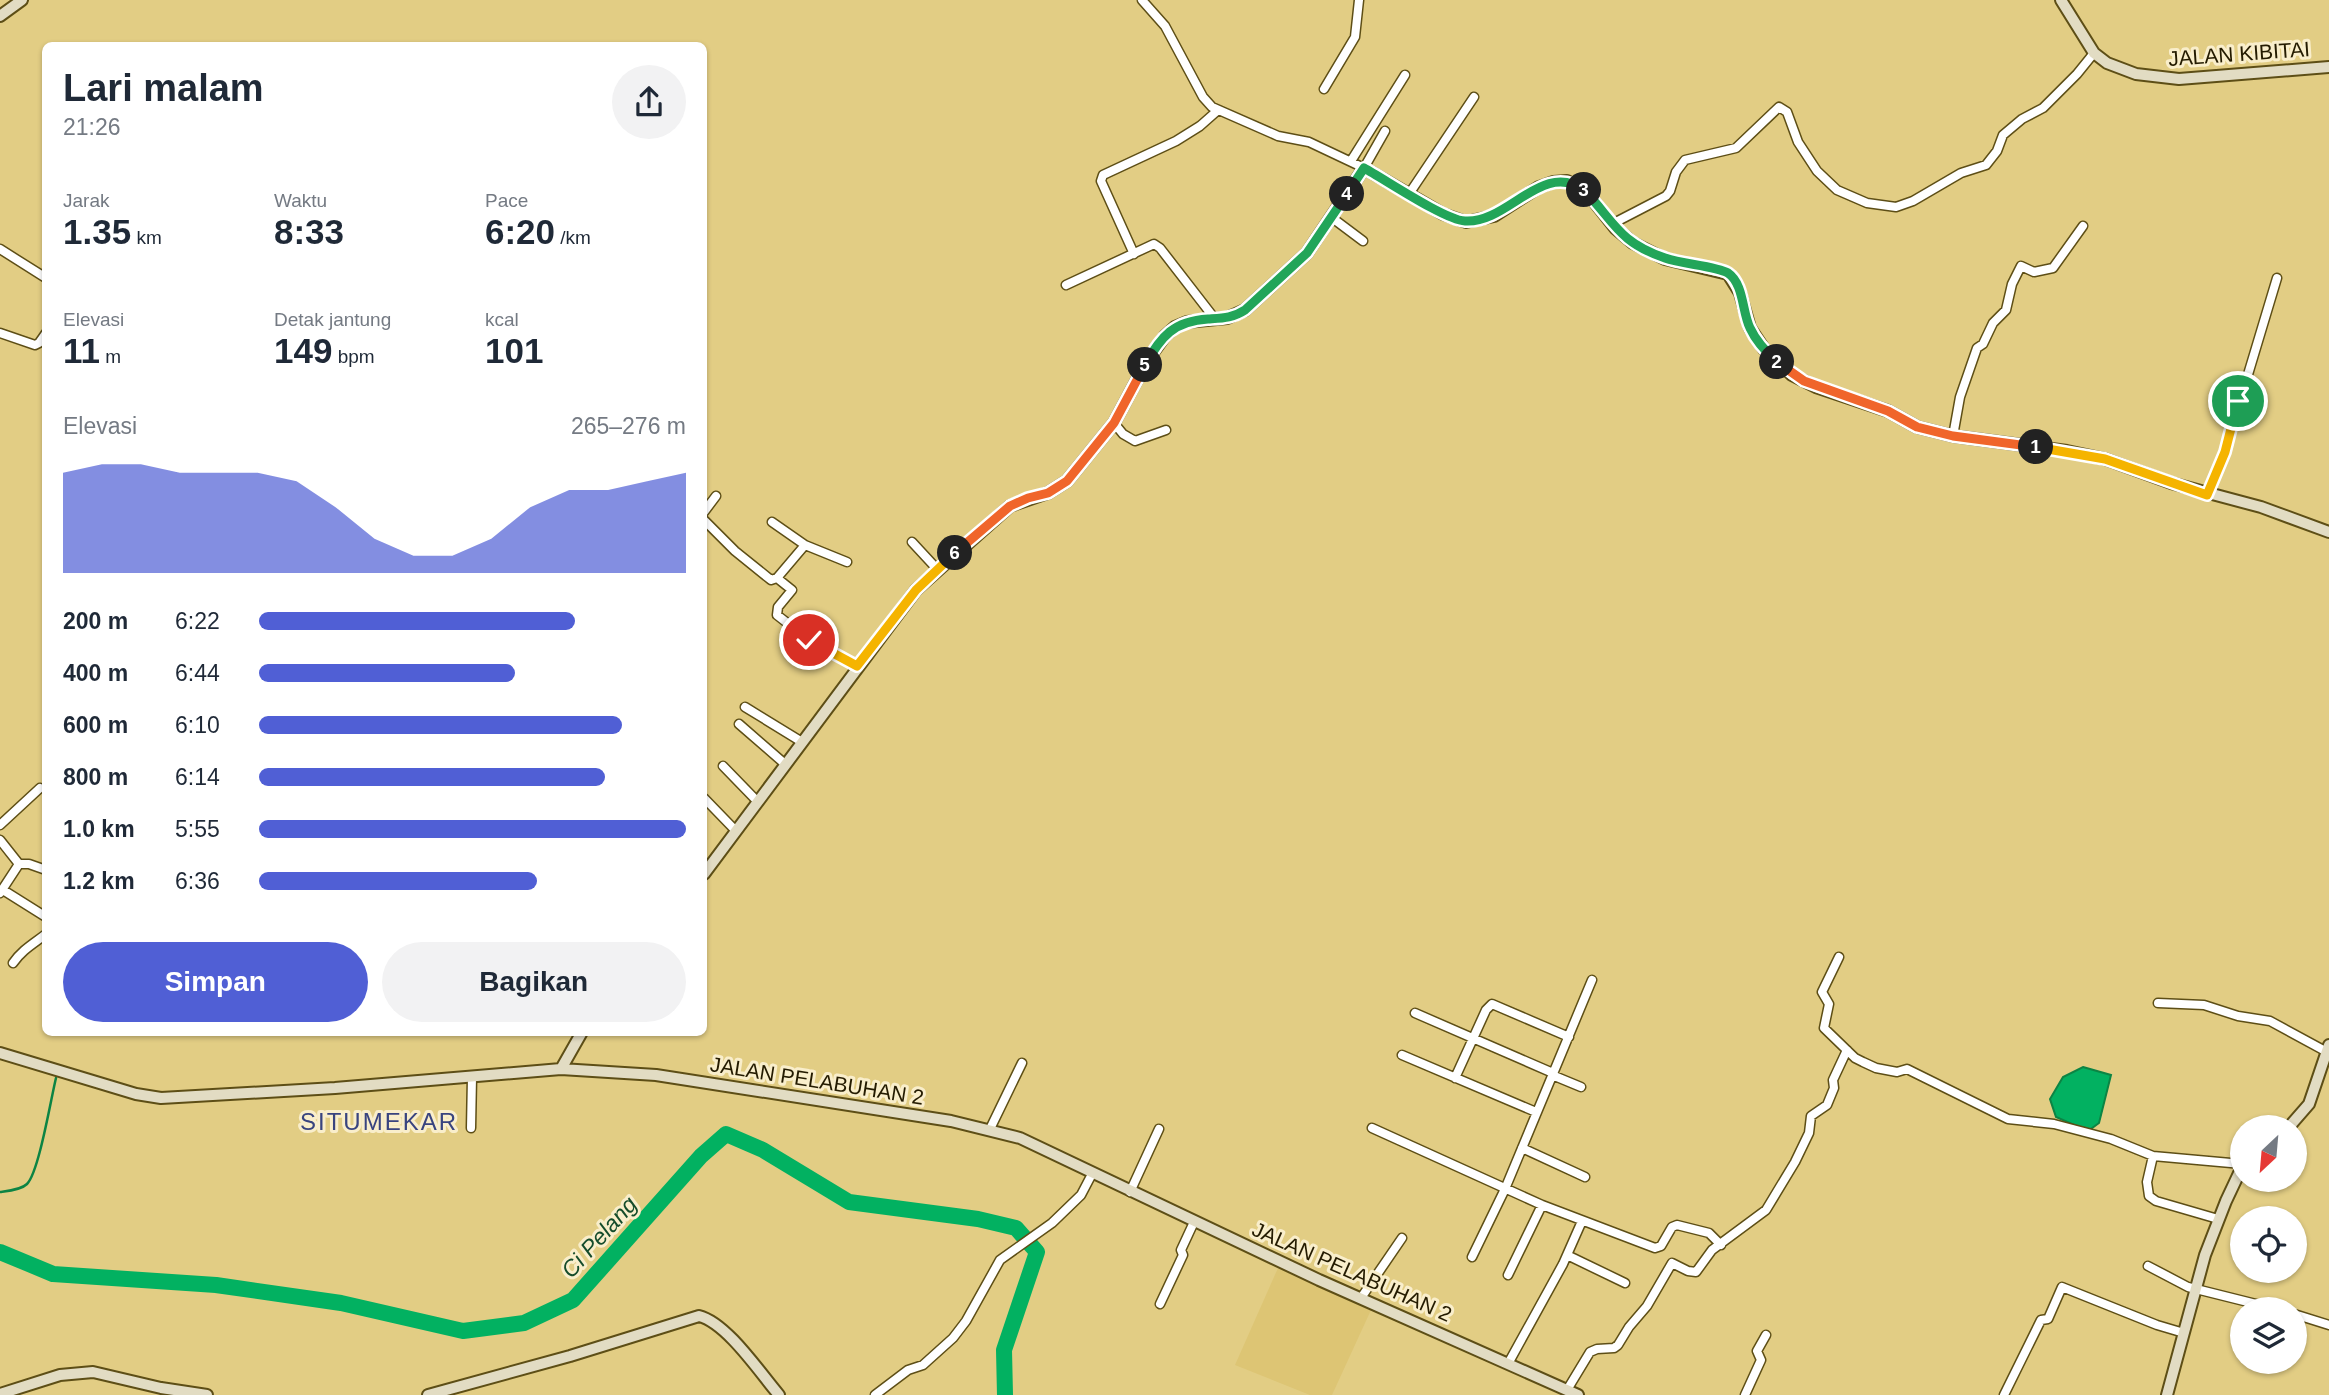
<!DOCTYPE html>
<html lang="id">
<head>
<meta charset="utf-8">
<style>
  :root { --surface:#fff; --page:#f2f2f3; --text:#1f2937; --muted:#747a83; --accent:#505fd5 }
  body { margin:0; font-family:Arial,sans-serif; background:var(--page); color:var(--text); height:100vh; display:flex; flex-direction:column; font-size:26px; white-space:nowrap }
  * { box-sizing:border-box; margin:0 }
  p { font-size:23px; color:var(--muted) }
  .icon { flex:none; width:38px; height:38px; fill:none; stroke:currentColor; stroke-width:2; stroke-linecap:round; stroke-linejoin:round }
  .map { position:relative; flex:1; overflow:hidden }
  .drawer { position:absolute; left:42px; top:42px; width:665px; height:994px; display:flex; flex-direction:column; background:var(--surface); border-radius:10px; box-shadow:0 2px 5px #0004 }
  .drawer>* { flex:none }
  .needle { width:46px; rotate:206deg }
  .fabs { position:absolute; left:2230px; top:1115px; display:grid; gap:14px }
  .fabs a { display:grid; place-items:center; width:77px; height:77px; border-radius:50%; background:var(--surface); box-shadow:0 2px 5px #0004; font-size:35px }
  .pin { position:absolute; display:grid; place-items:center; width:60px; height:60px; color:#fff; margin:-30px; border:4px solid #fff; border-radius:50%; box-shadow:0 2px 7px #0007 }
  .km { position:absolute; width:35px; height:35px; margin:-18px; border-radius:50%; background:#222; color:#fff; font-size:19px; line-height:35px; text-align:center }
  .round { display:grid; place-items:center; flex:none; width:74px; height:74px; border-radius:37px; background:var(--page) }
  .headline { display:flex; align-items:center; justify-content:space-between; height:119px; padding:0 21px }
  h1 { font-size:38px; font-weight:600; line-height:52px }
  .metrics { display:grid; grid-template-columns:repeat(3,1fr); gap:10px; height:119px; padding:7px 21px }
  .metrics div { display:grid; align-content:center }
  .metrics b { font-size:35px; font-weight:600 }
  .metrics small { font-size:19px; font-weight:400 }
  .metrics p { font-size:19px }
  .chart { height:196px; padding:14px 21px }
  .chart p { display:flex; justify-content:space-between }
  .chart svg { width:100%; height:126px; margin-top:7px; fill:var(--accent); opacity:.7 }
  .button { display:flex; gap:14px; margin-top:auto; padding:14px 21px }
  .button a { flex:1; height:80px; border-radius:42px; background:var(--accent); color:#fff; font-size:28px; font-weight:600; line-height:80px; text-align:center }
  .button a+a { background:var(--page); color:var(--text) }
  ul { padding:0 21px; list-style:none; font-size:23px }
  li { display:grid; grid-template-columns:112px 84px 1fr; align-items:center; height:52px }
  li i { height:18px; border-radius:9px; background:var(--accent) }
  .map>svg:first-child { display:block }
  .built { fill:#ddc574 }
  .water { fill:#02b161; stroke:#0c8444; stroke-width:2 }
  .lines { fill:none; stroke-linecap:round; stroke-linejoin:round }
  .stream { stroke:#0c8444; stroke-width:2.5 }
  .river { stroke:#02b161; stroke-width:16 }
  .street-casing { stroke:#5d4e16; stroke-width:11 }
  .secondary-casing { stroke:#5d4e16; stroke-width:14 }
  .street { stroke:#fff; stroke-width:8 }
  .secondary { stroke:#e2dcc3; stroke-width:10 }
  .split-1-casing { stroke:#fff; stroke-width:14 }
  .split-2-casing { stroke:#fff; stroke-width:14 }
  .split-3-casing { stroke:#fff; stroke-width:14 }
  .split-4-casing { stroke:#fff; stroke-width:14 }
  .split-5-casing { stroke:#fff; stroke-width:14 }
  .split-6-casing { stroke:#fff; stroke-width:14 }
  .split-7-casing { stroke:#fff; stroke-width:14 }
  .split-1 { stroke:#f5b400; stroke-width:9 }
  .split-2 { stroke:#f0652b; stroke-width:9 }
  .split-3 { stroke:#22a559; stroke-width:9 }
  .split-4 { stroke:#22a559; stroke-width:9 }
  .split-5 { stroke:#22a559; stroke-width:9 }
  .split-6 { stroke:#f0652b; stroke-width:9 }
  .split-7 { stroke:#f5b400; stroke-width:9 }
  .labels { text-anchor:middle; stroke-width:6; stroke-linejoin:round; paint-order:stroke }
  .street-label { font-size:21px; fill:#241b00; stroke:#f9eecb }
  .water-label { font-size:23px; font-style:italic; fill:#154c2b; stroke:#f9eecb }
  .quarter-label { font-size:24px; letter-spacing:2px; fill:#39447f; stroke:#f9eecb }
</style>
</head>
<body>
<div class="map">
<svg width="2329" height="1395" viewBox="0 0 2329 1395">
  <rect width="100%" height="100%" fill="#e2cd84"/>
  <path class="built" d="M1278 1268 1371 1310 1332 1395H1310L1235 1365Z"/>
  <path class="water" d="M2083 1067 2111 1075 2099 1123 2088 1131 2056 1117 2050 1099 2063 1077Z"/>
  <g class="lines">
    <path class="stream" d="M0 1192C8 1191 21 1190 27 1184 39 1172 51 1098 56 1078"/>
    <path class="river" d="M0 1252 53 1274 216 1285 341 1303 463 1331 524 1323 573 1300 701 1156 726 1134 763 1150 849 1202 978 1219 1016 1228 1037 1252 1004 1350 1005 1395"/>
    <g class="street-casing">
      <path id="street" d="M1142 0 1165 26 1203 97 1212 107 1278 136 1309 142 1364 168 1385 131
        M1324 89 1355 37 1359 0
        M1351 161 1405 75
        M1409 194 1474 97
        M1331 217 1363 241
        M1612 224 1666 196 1670 191 1676 172 1685 160 1736 148 1779 107 1787 112 1798 142 1817 171 1837 190 1867 203 1896 207 1913 201 1961 173 1986 165 1997 151 2003 135 2022 119 2043 108 2077 74 2094 53
        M0 249 46 278
        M1134 254 1101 181 1103 175 1176 141 1200 126 1217 111
        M1066 285 1154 244 1160 248 1215 319
        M0 333 35 345 39 343 46 333
        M1114 423 1123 434 1135 441 1166 430
        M1953 436 1960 397 1977 348 1983 344 1993 323 2006 310 2012 284 2021 266 2034 272 2053 268 2083 226
        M2207 495 2225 451 2277 278
        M704 512 716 496
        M704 520 735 551 771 580 777 578 792 590 778 607 777 615 809 640 857 666
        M772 522 805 545 847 562
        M912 542 937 569
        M777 578 805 545
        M745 707 802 742
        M739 724 785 764
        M723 766 757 801
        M704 798 735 830
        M0 825 40 788
        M0 840 19 864
        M3 890 46 917
        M0 893 19 864H29L46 870
        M1839 957 1822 992 1829 1004 1824 1028 1855 1058 1863 1062 1876 1068 1897 1072 1907 1069 2008 1119 2054 1124 2111 1139 2153 1156 2242 1164
        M13 963C22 950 33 944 46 934
        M2158 1003 2204 1005 2238 1016 2270 1021 2327 1052
        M1415 1013 1553 1073
        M1402 1055 1536 1112
        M1552 1075 1581 1087
        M1455 1078 1486 1010 1492 1004 1569 1037
        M471 1128 472 1077
        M1372 1128 1542 1205 1655 1248 1661 1246 1672 1227 1677 1225 1709 1233 1721 1245
        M990 1129 1022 1063
        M1522 1148 1585 1177
        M2153 1156 2147 1182 2149 1196 2156 1201 2218 1219
        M1130 1192 1159 1129
        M1567 1255 1625 1283
        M1472 1257 1505 1189 1592 980
        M2148 1266 2188 1287 2276 1309
        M1508 1275 1542 1205
        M1361 1298 1402 1238
        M1160 1304 1183 1255 1181 1250 1194 1222
        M2294 1314 2329 1325
        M1509 1362 1563 1264 1582 1221
        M1567 1390 1590 1352 1597 1349 1614 1348 1618 1345 1629 1327 1647 1306 1672 1263 1688 1271 1696 1272 1712 1250 1766 1210 1795 1162 1809 1133 1811 1116 1827 1105 1834 1088 1833 1080 1847 1050
        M875 1395 908 1370 923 1365 953 1338 966 1321 1000 1260 1052 1223 1081 1195 1092 1174
        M1745 1395 1761 1360 1757 1351 1766 1335
        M2004 1395 2041 1320 2048 1319 2062 1287 2157 1325 2184 1333"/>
    </g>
    <g class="secondary-casing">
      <path id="secondary" d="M2061 0 2094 53 2107 63 2136 74 2179 79 2329 67
        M0 16 22 0
        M704 874 916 590 1010 506 1048 493 1067 481 1114 423 1147 361 1165 336 1175 327 1187 322 1227 318 1245 310 1307 253 1364 168 1443 214 1466 222 1494 216 1539 187 1553 182 1567 181 1585 190 1615 228 1633 243 1665 259 1728 274 1740 293 1750 328 1764 349 1792 375 1816 387 1888 411 1917 427 1953 436 2067 451 2105 459 2171 483 2261 507 2329 532
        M0 1053 136 1094 161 1098 335 1088 561 1069 656 1075 951 1121 1020 1138 1319 1280 1578 1395
        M561 1069 582 1032
        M2289 1127 2309 1104 2329 1045
        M0 1394 60 1375 93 1372 161 1388 207 1395
        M428 1395 570 1356 699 1316C727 1323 760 1373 779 1395
        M2167 1395 2205 1255 2226 1201 2242 1167"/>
    </g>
    <use href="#street" class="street"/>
    <use href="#secondary" class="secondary"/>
  </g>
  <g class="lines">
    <g class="split-1-casing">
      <path id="split-1" d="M2036 447 2105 459 2207 495 2225 452 2238 401"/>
    </g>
    <g class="split-2-casing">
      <path id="split-2" d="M1777 362 1804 381 1888 411 1917 427 1953 436 2036 447"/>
    </g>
    <g class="split-3-casing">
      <path id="split-3" d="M1584 190C1614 221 1618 242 1665 258 1681 264 1716 266 1728 273 1744 284 1742 312 1750 328 1756 341 1766 352 1777 362"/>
    </g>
    <g class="split-4-casing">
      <path id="split-4" d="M1347 194 1364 168C1386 180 1445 220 1465 221 1508 224 1542 160 1584 190"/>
    </g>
    <g class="split-5-casing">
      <path id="split-5" d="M1145 365C1161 336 1174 321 1208 319 1222 318 1233 318 1245 310L1307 253 1347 194"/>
    </g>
    <g class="split-6-casing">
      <path id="split-6" d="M955 553 1010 506 1028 498 1048 493 1067 481 1114 423 1145 365"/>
    </g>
    <g class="split-7-casing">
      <path id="split-7" d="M809 640 857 666 916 590 955 553"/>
    </g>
    <use href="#split-1" class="split-1"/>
    <use href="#split-2" class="split-2"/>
    <use href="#split-3" class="split-3"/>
    <use href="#split-4" class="split-4"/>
    <use href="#split-5" class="split-5"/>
    <use href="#split-6" class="split-6"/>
    <use href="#split-7" class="split-7"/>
  </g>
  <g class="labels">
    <g class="street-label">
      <text transform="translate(2239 54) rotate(-4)" y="7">JALAN KIBITAI</text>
      <text transform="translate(817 1081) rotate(9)" y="7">JALAN PELABUHAN 2</text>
      <text transform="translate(1352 1272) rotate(24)" y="7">JALAN PELABUHAN 2</text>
    </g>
    <g class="water-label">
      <text transform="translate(599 1237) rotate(-48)" y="8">Ci Pelang</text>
    </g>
    <g class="quarter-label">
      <text x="379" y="1130">SITUMEKAR</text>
    </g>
  </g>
</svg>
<div class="fabs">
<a><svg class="needle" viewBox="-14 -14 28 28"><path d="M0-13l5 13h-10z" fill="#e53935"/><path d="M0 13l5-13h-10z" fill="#747a83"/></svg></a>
<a><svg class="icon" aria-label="locate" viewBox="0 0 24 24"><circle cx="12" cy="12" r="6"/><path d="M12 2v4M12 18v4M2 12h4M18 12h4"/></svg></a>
<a><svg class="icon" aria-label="layers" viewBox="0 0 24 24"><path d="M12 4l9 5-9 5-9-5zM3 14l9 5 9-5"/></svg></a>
</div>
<div class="pin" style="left:2238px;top:401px;background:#1e9e55"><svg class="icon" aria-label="arrive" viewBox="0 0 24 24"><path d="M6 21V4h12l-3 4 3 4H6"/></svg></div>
<div class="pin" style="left:809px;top:640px;background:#d93025"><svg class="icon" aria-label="check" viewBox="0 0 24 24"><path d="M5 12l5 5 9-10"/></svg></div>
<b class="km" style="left:2036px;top:447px">1</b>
<b class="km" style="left:1777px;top:362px">2</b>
<b class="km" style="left:1584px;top:190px">3</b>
<b class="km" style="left:1347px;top:194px">4</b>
<b class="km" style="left:1145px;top:365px">5</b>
<b class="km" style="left:955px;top:553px">6</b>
<section class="drawer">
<div class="headline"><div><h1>Lari malam</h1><p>21:26</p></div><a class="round"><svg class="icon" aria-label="share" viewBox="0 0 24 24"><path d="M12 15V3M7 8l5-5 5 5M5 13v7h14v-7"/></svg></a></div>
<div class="metrics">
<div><p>Jarak</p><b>1.35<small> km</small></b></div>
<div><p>Waktu</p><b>8:33</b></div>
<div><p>Pace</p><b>6:20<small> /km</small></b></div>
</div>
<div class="metrics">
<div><p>Elevasi</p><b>11<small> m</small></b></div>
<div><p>Detak jantung</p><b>149<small> bpm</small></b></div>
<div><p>kcal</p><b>101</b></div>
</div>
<div class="chart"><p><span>Elevasi</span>265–276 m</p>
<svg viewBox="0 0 160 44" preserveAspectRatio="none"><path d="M0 44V9L10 6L20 6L30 9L40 9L50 9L60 12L70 21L80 32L90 38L100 38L110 32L120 21L130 15L140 15L150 12L160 9V44z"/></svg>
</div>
<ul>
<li><b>200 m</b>6:22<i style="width:74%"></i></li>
<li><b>400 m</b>6:44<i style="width:60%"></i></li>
<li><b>600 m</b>6:10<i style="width:85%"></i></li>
<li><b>800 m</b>6:14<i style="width:81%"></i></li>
<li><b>1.0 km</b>5:55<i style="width:100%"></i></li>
<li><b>1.2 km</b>6:36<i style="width:65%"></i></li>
</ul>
<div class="button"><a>Simpan</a><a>Bagikan</a></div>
</section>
</div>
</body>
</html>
